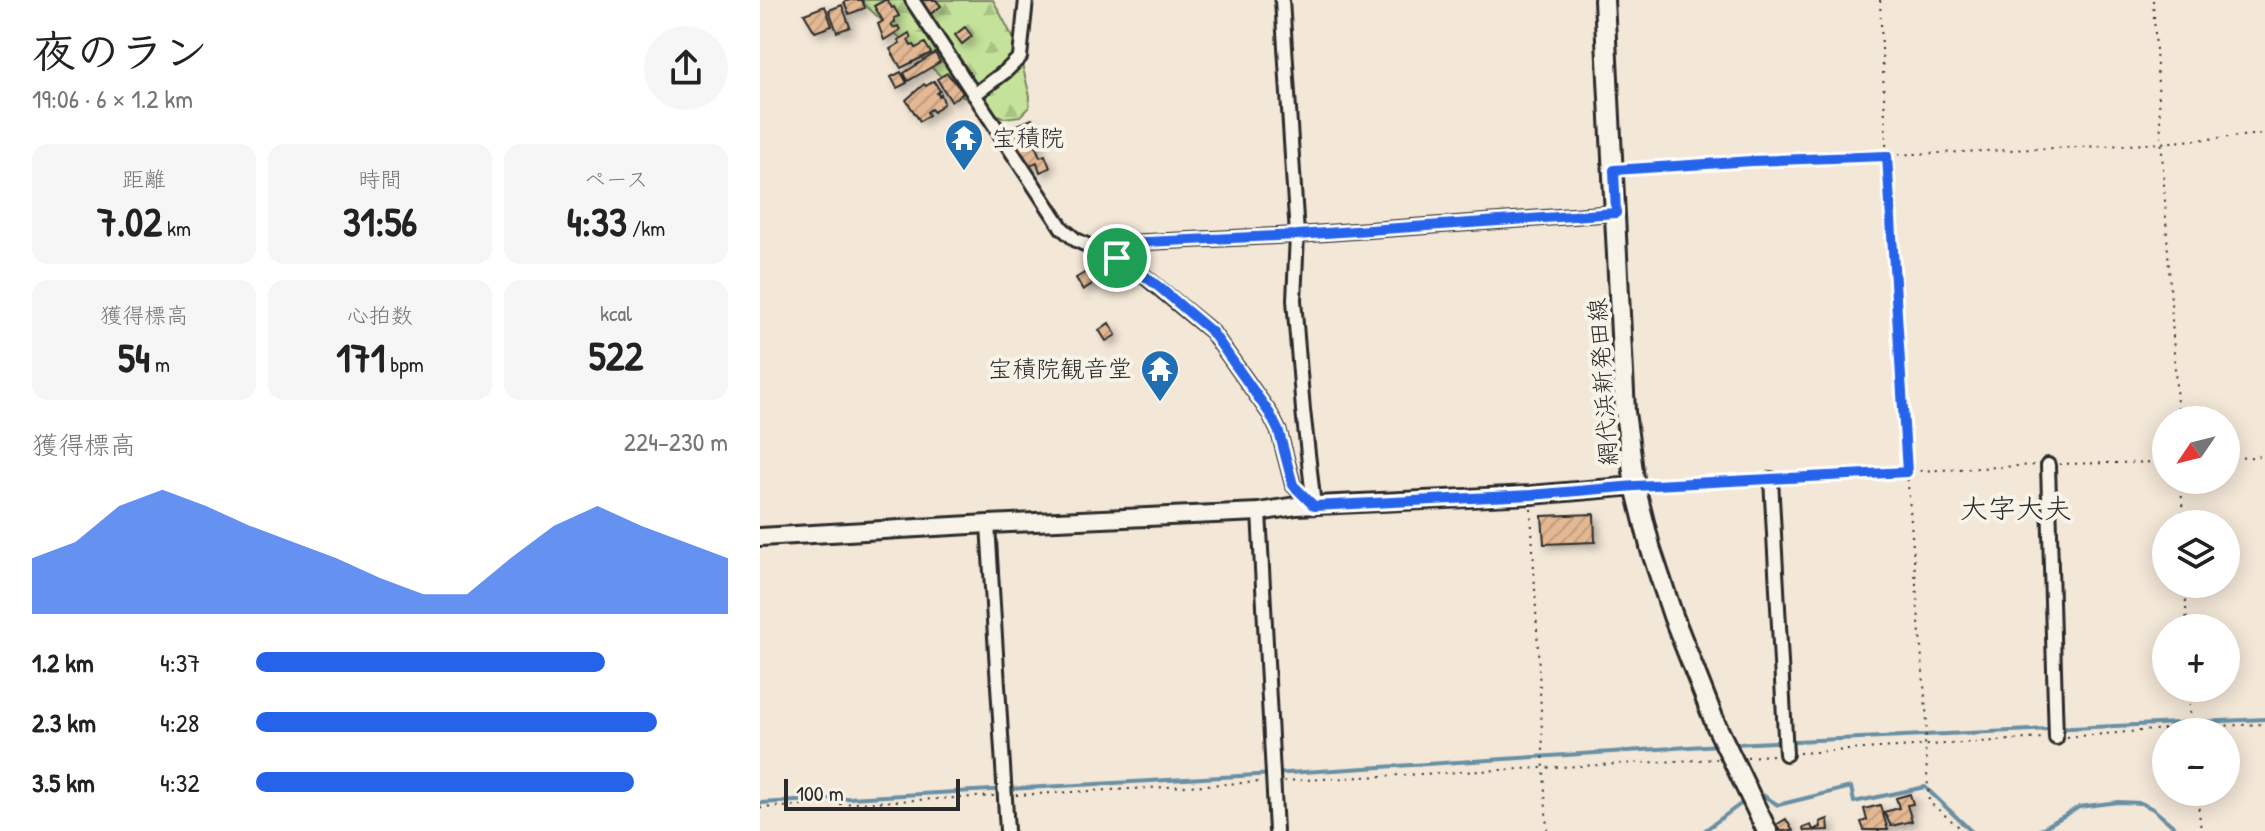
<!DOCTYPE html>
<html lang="ja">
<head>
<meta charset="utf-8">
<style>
  :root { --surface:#fff; --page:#f6f6f6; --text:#222; --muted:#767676; --accent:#2563eb }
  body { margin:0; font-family:"Patrick Hand","Klee One",sans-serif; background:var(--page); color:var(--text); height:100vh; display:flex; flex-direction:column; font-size:30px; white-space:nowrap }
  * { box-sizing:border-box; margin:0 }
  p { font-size:26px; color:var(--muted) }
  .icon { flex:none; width:44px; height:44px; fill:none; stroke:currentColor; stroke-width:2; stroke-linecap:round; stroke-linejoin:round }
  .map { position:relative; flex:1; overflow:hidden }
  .details { display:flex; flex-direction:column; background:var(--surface); width:760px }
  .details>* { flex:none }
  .needle { width:52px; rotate:235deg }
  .controls { position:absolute; left:1392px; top:406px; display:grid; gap:16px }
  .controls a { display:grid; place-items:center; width:88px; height:88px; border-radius:50%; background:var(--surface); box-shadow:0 4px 20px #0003; font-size:40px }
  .scale { position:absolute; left:24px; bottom:20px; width:176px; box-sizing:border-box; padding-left:8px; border:4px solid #2b2b2b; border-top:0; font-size:22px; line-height:28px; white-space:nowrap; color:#2b2b2b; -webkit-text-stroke:6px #f7f3e8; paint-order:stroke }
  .pin { position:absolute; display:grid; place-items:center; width:68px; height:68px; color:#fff; margin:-34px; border:4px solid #fff; border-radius:50%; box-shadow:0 2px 8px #0007 }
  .round { display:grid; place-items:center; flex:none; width:84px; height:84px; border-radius:42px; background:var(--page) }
  .headline { display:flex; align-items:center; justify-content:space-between; height:136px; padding:0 32px }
  h1 { font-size:44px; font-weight:700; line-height:60px }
  .figures { display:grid; grid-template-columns:repeat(3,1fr); gap:12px; height:136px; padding:8px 32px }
  .figures div { display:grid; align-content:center; border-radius:16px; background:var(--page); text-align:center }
  .figures b { font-size:40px; font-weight:700 }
  .figures small { font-size:22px; font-weight:400 }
  .figures p { font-size:22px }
  .chart { height:224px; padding:16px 32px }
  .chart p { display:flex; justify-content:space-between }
  .chart svg { width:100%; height:144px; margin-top:8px; fill:var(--accent); opacity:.7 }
  ul { padding:0 32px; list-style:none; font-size:26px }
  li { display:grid; grid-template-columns:128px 96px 1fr; align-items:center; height:60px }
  li i { height:20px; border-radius:10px; background:var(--accent) }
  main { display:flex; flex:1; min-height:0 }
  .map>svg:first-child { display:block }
  .forest { fill:url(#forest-firs); stroke:#788662; stroke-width:2 }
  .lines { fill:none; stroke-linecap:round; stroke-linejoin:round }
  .stream { stroke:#698fa4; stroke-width:4 }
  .building { fill:url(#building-hatch); stroke:#2b2b2b; stroke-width:2; filter:url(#shadow) }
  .minor-casing { stroke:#2b2b2b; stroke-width:18 }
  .tertiary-casing { stroke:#2b2b2b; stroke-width:22 }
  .secondary-casing { stroke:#2b2b2b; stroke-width:24 }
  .path { stroke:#2b2b2b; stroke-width:2; stroke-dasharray:2 6; stroke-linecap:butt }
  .minor { stroke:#f7f3e8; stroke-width:12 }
  .tertiary { stroke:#f7f3e8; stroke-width:16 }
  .secondary { stroke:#f7f3e8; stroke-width:18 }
  .route-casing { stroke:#fff; stroke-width:16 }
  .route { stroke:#2563eb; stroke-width:10 }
  .labels { text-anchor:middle; stroke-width:8; stroke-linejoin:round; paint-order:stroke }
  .poi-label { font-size:24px; fill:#2b2b2b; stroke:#f7f3e8; text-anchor:start }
  .street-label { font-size:24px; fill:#2b2b2b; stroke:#f7f3e8 }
  .quarter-label { font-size:28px; fill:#2b2b2b; stroke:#f7f3e8 }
</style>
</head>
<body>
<main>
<section class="details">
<div class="headline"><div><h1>夜のラン</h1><p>19:06 · 6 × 1.2 km</p></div><a class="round"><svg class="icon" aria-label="share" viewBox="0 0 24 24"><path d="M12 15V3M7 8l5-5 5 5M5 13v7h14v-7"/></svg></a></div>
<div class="figures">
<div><p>距離</p><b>7.02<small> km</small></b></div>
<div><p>時間</p><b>31:56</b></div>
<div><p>ペース</p><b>4:33<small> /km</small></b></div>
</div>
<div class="figures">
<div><p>獲得標高</p><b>54<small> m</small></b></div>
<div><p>心拍数</p><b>171<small> bpm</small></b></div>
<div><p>kcal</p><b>522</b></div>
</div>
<div class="chart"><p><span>獲得標高</span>224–230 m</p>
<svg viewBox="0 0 160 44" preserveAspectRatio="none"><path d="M0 44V27L10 22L20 11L30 6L40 11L50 17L60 22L70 27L80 33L90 38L100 38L110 27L120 17L130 11L140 17L150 22L160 27V44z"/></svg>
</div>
<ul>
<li><b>1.2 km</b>4:37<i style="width:74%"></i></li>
<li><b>2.3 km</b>4:28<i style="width:85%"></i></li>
<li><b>3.5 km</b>4:32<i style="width:80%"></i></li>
</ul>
</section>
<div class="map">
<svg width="1505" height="831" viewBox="0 0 1505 831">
  <defs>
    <pattern id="forest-firs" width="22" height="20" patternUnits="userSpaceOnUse" patternTransform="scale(2)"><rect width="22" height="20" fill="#c5e29a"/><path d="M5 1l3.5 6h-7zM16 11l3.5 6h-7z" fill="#a9c285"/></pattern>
    <pattern id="building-hatch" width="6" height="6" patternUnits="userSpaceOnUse" patternTransform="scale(2)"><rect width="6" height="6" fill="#e3b893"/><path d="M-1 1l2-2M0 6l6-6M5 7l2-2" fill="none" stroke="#c39e7f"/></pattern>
    <filter id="shadow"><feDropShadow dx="4.5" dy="4.5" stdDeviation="4" flood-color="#0004"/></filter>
  </defs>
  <rect width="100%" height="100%" fill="#f3e7d7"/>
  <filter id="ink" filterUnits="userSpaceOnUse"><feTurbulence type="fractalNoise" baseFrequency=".0125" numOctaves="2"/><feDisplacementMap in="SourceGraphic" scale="16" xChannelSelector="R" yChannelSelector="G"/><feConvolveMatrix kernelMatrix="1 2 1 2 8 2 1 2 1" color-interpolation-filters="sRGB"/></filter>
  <g filter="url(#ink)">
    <path class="forest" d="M100 0H233L257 45 270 96 269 107 260 116 244 118 203 97Z"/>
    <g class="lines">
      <path class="stream" d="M973 744 1505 719
        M1001 794 1018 805 1091 787 1094 802 1165 787 1211 831
        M0 803 497 775 960 745
        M944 831 982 803
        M1278 831 1319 807 1358 802 1381 803 1393 809 1419 831"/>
    </g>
    <path class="building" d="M90 0H102L105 8 89 14 84 2Z
      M125 0H127L132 8 134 7 139 16 134 18 135 22 131 24 133 28 138 26 140 30 124 40 118 24 123 21 114 6Z
      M159 0H176L181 6 169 15Z
      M82 5 90 27 77 32 69 10Z
      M65 6 72 26 55 32 44 14Z
      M205 27 212 36 202 44 195 35Z
      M149 33 151 38 148 40 151 46 154 45 156 48 165 43 171 53 141 68 130 49 140 43 138 40Z
      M175 53 180 62 148 81 144 73Z
      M141 72 147 83 137 88 131 77Z
      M187 73 202 91V94L191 101 177 79Z
      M174 81 180 91 177 93 179 96 181 94 184 103 174 112 171 109 167 112 169 115 160 121 146 100 164 84 166 86Z
      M272 119 282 142 275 145 280 157 285 155 290 168 280 172 277 162 265 167 250 128Z
      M331 269 338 280 323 290 316 278Z
      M349 323 356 335 346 341 339 330Z
      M834 514 835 542 784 544 782 516Z
      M1150 794 1153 804 1147 805 1152 821 1131 826 1124 812 1139 808 1136 798Z
      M1120 805 1128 830H1104L1101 822 1107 820 1104 809Z
      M1026 819 1033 831H1020L1016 825Z
      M1068 819 1069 830 1044 831 1043 828 1051 825 1053 830 1061 827 1060 822Z"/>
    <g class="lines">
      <g class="minor-casing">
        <path id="minor" d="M152 0 302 228 316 240 372 266 452 332 510 414 519 432 533 485 554 506
          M522 0 537 235 534 300 543 410 554 506
          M214 95 246 71 260 57 266 0
          M357 258 365 243 537 235 856 213
          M1288 465 1296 738
          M1011 479 1026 754
          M499 512 516 831
          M228 524 247 831"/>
      </g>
      <g class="tertiary-casing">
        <path id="tertiary" d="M0 537 228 524 499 512 536 506 771 495 875 486"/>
      </g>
      <g class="secondary-casing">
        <path id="secondary" d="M844 0 865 412 875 486 891 550 913 616 956 725 1007 831"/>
      </g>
      <path class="path" d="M1120 0 1127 165 1147 472 1167 722 1165 744 1169 802 1204 831
        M1393 0 1418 420
        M867 169 992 161 1388 144 1505 134
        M1466 459 1505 456
        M1299 464 1406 462
        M1024 478 1277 465
        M1421 480 1423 524
        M892 485 997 479
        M771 509 787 831
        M1425 584 1427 628
        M1429 688 1431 732
        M1307 737 1431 727 1505 724
        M1039 753 1284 738
        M987 757 1013 755
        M524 781 957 759
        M1437 792 1441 831
        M256 795 502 782
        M0 808 234 796"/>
      <use href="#minor" class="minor"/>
      <use href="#tertiary" class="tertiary"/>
      <use href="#secondary" class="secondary"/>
    </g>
  </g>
  <g class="lines" filter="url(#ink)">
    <g class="route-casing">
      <path id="route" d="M1127 156 1147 472 875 486 771 495 554 506 533 485 519 432 510 414 452 332 399 287 372 266 357 258 365 243 537 235 856 213 854 170 992 161Z"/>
    </g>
    <use href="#route" class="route"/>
  </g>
  <defs>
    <g id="temple-pin" transform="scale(2)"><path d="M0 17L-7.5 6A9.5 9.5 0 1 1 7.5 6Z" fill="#1f6fb2" stroke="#f7f3e8"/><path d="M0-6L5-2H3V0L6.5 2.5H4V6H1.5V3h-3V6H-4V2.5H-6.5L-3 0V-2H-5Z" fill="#fff"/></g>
  </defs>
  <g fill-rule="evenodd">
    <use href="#temple-pin" x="204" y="138"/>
    <use href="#temple-pin" x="400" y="369"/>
  </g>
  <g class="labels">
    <g class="poi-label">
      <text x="232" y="146">宝積院</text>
      <text x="372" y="377" text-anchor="end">宝積院観音堂</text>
    </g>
    <g class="street-label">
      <text transform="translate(843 382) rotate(-94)" y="8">網代浜新発田線</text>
    </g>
    <g class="quarter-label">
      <text x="1256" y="518">大字大夫</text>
    </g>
  </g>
</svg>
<div class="controls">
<a><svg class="needle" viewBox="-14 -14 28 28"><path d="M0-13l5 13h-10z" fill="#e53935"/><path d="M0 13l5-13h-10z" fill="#767676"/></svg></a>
<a><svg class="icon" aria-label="layers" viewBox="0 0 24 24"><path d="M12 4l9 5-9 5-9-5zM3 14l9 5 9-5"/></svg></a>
<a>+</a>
<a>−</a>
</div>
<div class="scale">100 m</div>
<div class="pin" style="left:357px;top:258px;background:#1e9e55"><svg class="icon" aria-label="arrive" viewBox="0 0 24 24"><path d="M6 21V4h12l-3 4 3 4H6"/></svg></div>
</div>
</main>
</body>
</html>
